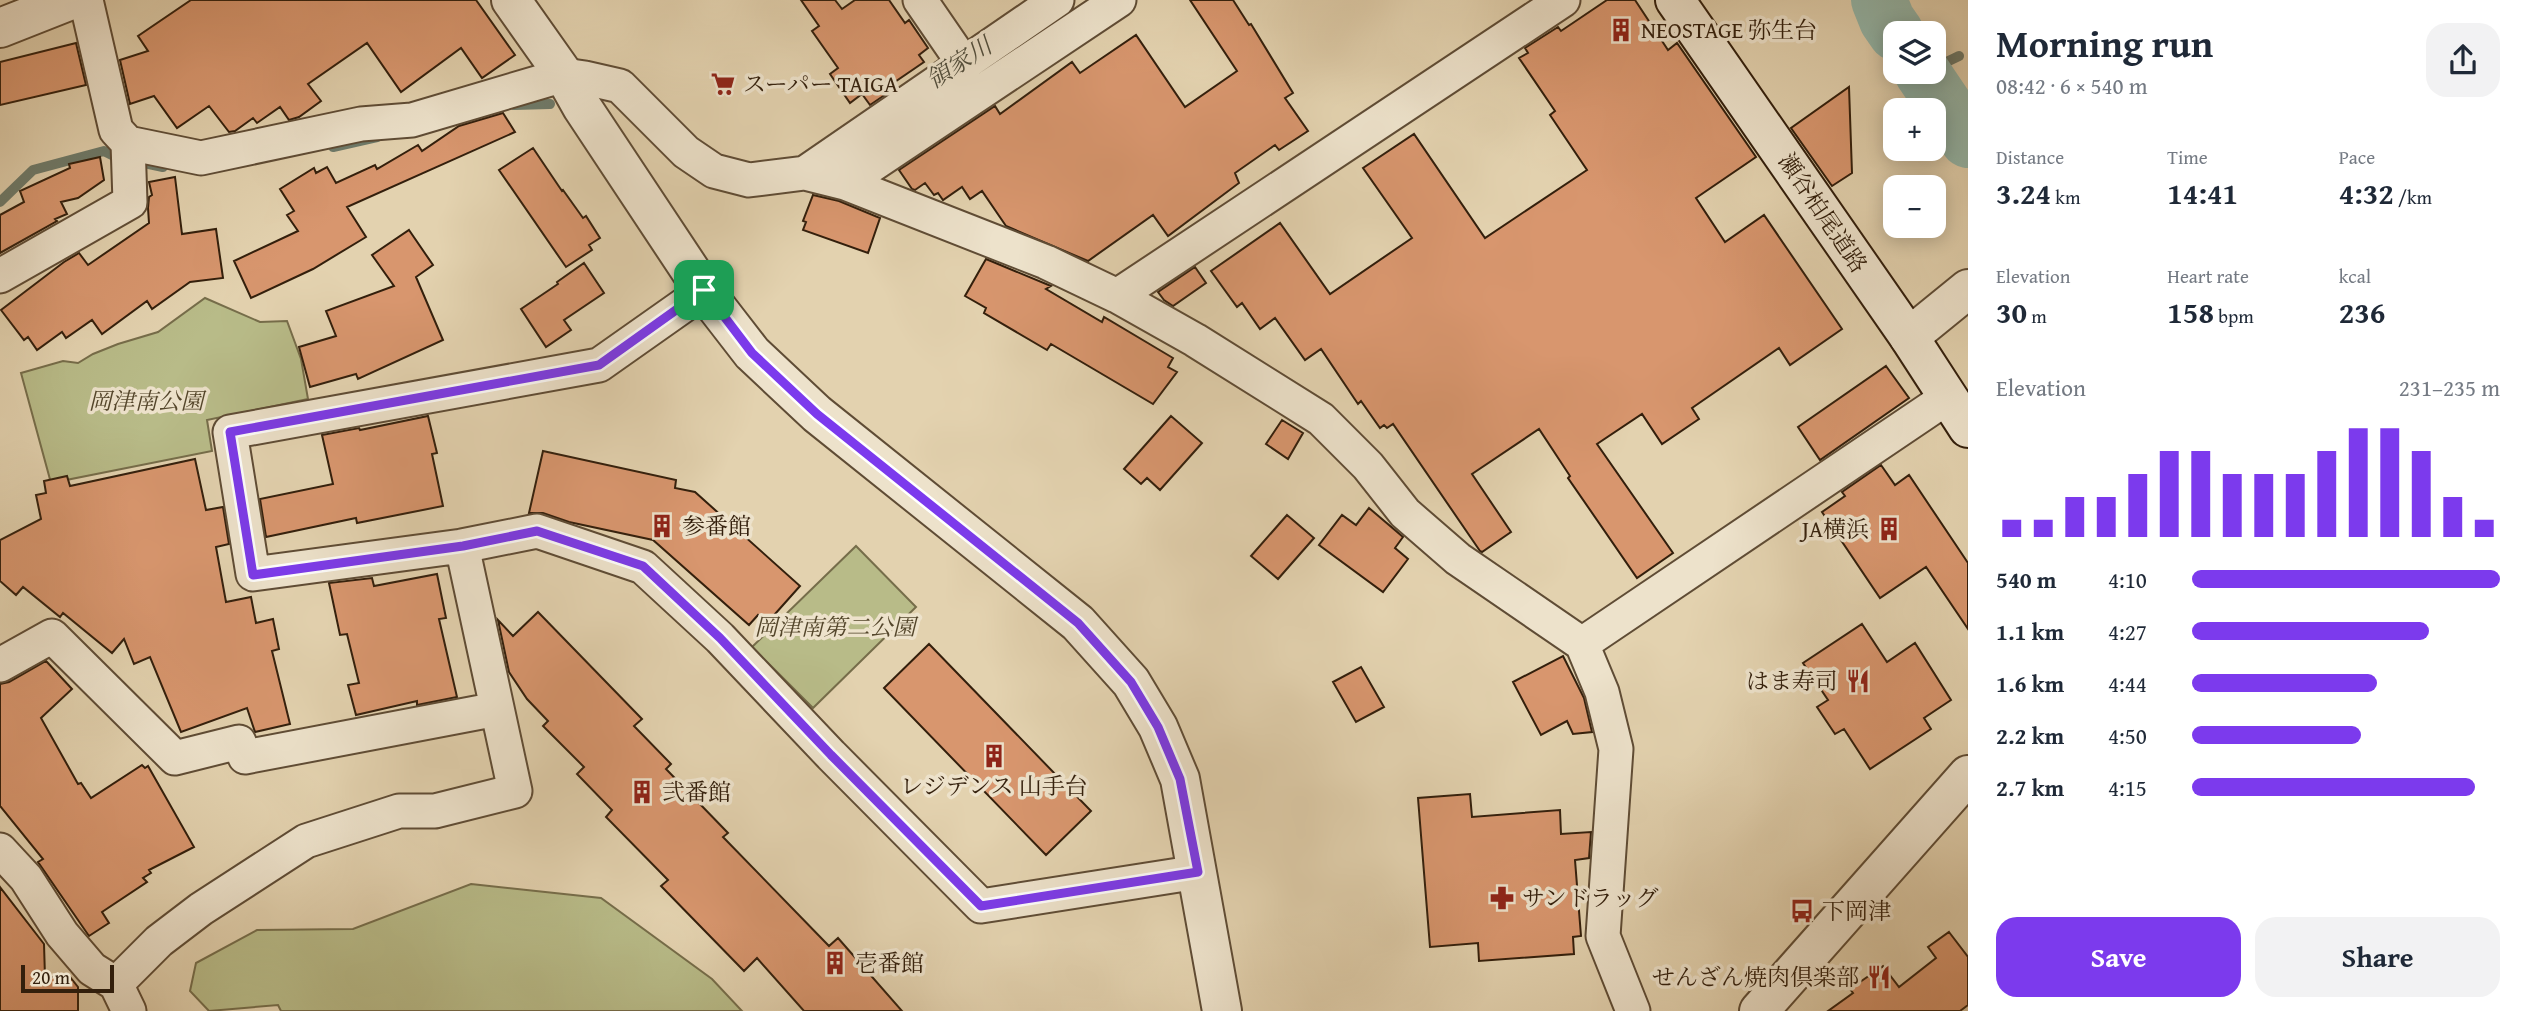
<!DOCTYPE html>
<html lang="en">
<head>
<meta charset="utf-8">
<style>
  :root { --surface:#fff; --page:#f2f2f3; --text:#1f2937; --muted:#747a83; --accent:#7c3aed }
  body { margin:0; font-family:"Gentium Book Plus","Noto Serif JP",serif; background:var(--page); color:var(--text); height:100vh; display:flex; flex-direction:column; font-size:26px; white-space:nowrap }
  * { box-sizing:border-box; margin:0 }
  p { font-size:23px; color:var(--muted) }
  .icon { flex:none; width:38px; height:38px; fill:none; stroke:currentColor; stroke-width:2; stroke-linecap:round; stroke-linejoin:round }
  .map { position:relative; flex:1; overflow:hidden }
  .side { display:flex; flex-direction:column; background:var(--surface); width:560px }
  .side>* { flex:none }
  .fabs { position:absolute; left:1883px; top:21px; display:grid; gap:14px }
  .fabs a { display:grid; place-items:center; width:63px; height:63px; border-radius:14px; background:var(--surface); box-shadow:0 4px 18px #0003; font-size:35px }
  .scale { position:absolute; left:21px; bottom:18px; width:93px; box-sizing:border-box; padding-left:7px; border:4px solid #331f0c; border-top:0; font-size:19px; line-height:24px; white-space:nowrap; color:#331f0c; -webkit-text-stroke:5px #ede2cb; paint-order:stroke }
  .pin { position:absolute; display:grid; place-items:center; width:60px; height:60px; color:#fff; margin:-30px; border-radius:14px; box-shadow:0 4px 10px #0006 }
  .round { display:grid; place-items:center; flex:none; width:74px; height:74px; border-radius:21px; background:var(--page) }
  .summary { display:flex; align-items:center; justify-content:space-between; height:119px; padding:0 28px }
  h1 { font-size:38px; font-weight:800; line-height:52px }
  .metrics { display:grid; grid-template-columns:repeat(3,1fr); gap:10px; height:119px; padding:7px 28px }
  .metrics div { display:grid; align-content:center }
  .metrics b { font-size:30px; font-weight:800 }
  .metrics small { font-size:19px; font-weight:400 }
  .metrics p { font-size:19px }
  .chart { height:196px; padding:14px 28px }
  .chart p { display:flex; justify-content:space-between }
  .chart svg { width:100%; height:126px; margin-top:7px; stroke:var(--accent); stroke-width:6 }
  .cta { display:flex; gap:14px; margin-top:auto; padding:14px 28px }
  .cta a { flex:1; height:80px; border-radius:21px; background:var(--accent); color:#fff; font-size:28px; font-weight:800; line-height:80px; text-align:center }
  .cta a+a { background:var(--page); color:var(--text) }
  ul { padding:0 28px; list-style:none; font-size:23px }
  li { display:grid; grid-template-columns:112px 84px 1fr; align-items:center; height:52px }
  li i { height:18px; border-radius:9px; background:var(--accent) }
  main { display:flex; flex:1; min-height:0 }
  .map>svg:first-child { display:block }
  .green { fill:#b8bb88; stroke:#766d4a; stroke-width:2 }
  .lines { fill:none; stroke-linecap:round; stroke-linejoin:round }
  .stream { stroke:#6e7b6b; stroke-width:10 }
  .river { stroke:#95b8ab; stroke-width:56 }
  .building { fill:#d8966e; stroke:#331f0c; stroke-width:2 }
  .minor-casing { stroke:#5f4c35; stroke-width:37 }
  .tertiary-casing { stroke:#5f4c35; stroke-width:42 }
  .secondary-casing { stroke:#331f0c; stroke-width:42 }
  .minor { stroke:#ede2cb; stroke-width:33 }
  .tertiary { stroke:#ede2cb; stroke-width:38 }
  .secondary { stroke:#ede2cb; stroke-width:38 }
  .route-casing { stroke:#fff; stroke-width:14 }
  .route { stroke:#7c3aed; stroke-width:9 }
  .labels { text-anchor:middle; stroke-width:7; stroke-linejoin:round; paint-order:stroke }
  .poi-label { font-size:23px; fill:#331f0c; stroke:#ede2cb; text-anchor:start }
  .street-label { font-size:23px; fill:#331f0c; stroke:#ede2cb }
  .park-label { font-size:23px; font-style:italic; fill:#54462b; stroke:#ede2cb }
  .water-label { font-size:24px; font-style:italic; fill:#504d3c; stroke:#ede2cb }
</style>
</head>
<body>
<main>
<div class="map">
<svg width="1968" height="1011" viewBox="0 0 1968 1011">
  <rect width="100%" height="100%" fill="#e3d2af"/>
  <filter id="stains"><feTurbulence type="fractalNoise" baseFrequency=".00286" numOctaves="4"/><feColorMatrix values="0 0 0 0 .2 0 0 0 0 .09 0 0 0 0 .02 0 0 0 .5 -.17"/></filter>
  <radialGradient id="worn" r=".72"><stop offset=".6" stop-color="#630" stop-opacity="0"/><stop offset="1" stop-color="#630" stop-opacity=".3"/></radialGradient>
  <path class="green" d="M205 298 260 322 287 321 301 359 308 399 207 420 212 451 51 483 21 373 63 361 78 363 93 354 118 344 158 332Z
    M856 546 916 607 813 708 752 647Z
    M471 884 601 898 712 979 742 1011H281L278 1005 209 1011 190 991 196 963 257 930 353 929Z"/>
  <g class="lines">
    <path class="stream" d="M1934 68 1959 56
      M1923 73 1925 72
      M514 105 550 104
      M333 147 377 137
      M0 202 33 170 104 151 116 157 163 167"/>
    <path class="river" d="M1879 0 1887 20 1896 33
      M1922 72 1968 140"/>
  </g>
  <path class="building" d="M191 0H476L515 55 482 78 461 48 401 92 367 43 308 84 321 101 299 117 289 120 280 107 257 123 253 118 235 131 229 132 209 106 177 128 154 96 130 104 120 60 148 51 138 36Z
    M801 0H835L842 9 855 0H889L905 23 909 20 928 48 919 55 924 62 889 86 892 90 870 105 862 94 850 103 830 74 838 68 812 31 819 26Z
    M1190 0H1233L1249 25 1251 24 1293 93 1285 98 1308 131 1279 150 1275 145 1235 173 1239 183 1168 236 1153 215 1088 261 1006 226 982 191 970 199 962 187 943 200 938 193 934 195 925 183 915 190 912 189 899 170 995 106 1000 114 1072 62 1080 73 1136 35 1185 107 1237 71Z
    M1607 0H1635L1668 50 1677 43 1756 157 1696 198 1725 242 1764 215 1842 329 1790 365 1779 348 1692 408 1699 419 1662 444 1642 414 1597 444 1673 553 1637 578 1568 478 1570 476 1539 429 1472 474 1511 532 1482 552 1480 551 1393 424 1387 428 1384 425 1380 428 1361 401 1358 404 1321 349 1305 360 1275 318 1260 329 1242 303 1237 307 1211 271 1280 223 1330 294 1412 238 1363 168 1414 134 1485 238 1587 170 1550 115 1555 111 1519 58 1528 53 1525 48 1558 27 1561 31Z
    M76 43 86 85 0 105V62Z
    M1849 87 1852 173 1832 186 1791 128Z
    M503 113 515 132 347 207 366 237 313 269 251 298 234 261 298 231 287 215 294 211 280 189 314 168 316 173 327 167 336 183 375 165 377 169 418 145 422 151 459 126Z
    M533 148 562 191 563 190 583 218 586 216 600 238 589 245 592 250 566 267 499 170Z
    M100 157 104 180 78 198 61 202 67 214 55 219 57 221 0 253V215L24 202 20 191 70 168 69 164Z
    M175 177 182 234 216 229 223 278 190 282 152 309 147 301 102 334 92 320 66 338 62 332 37 350 28 337 24 340 1 310 64 262 79 253 88 265 149 223 148 208 149 197 152 195 149 182Z
    M813 195 839 201 880 218 868 253 803 230 806 222 803 221Z
    M409 230 433 265 416 277 443 340 358 379 356 374 310 387 299 347 336 336 326 311 394 286 372 255Z
    M986 259 1051 286 1046 289 1102 322 1104 317 1173 358 1168 367 1177 372 1153 404 1051 344 1047 350 984 313 986 308 965 296Z
    M584 263 604 293 564 320 571 330 546 347 521 309 558 284 557 282Z
    M1195 267 1206 283 1173 306 1164 300 1158 292Z
    M1886 366 1909 398 1820 460 1798 427Z
    M428 416 437 453 432 454 443 506 357 523 356 518 266 537 260 499 333 484 322 435 359 428 360 430Z
    M1171 416 1202 443 1160 490 1147 478 1141 484 1124 469Z
    M1282 420 1303 433 1288 459 1266 444Z
    M543 451 676 480 675 488 695 492 800 586 767 623 758 615 749 625 653 540 569 522 543 513H529Z
    M195 459 206 510 223 507 229 544 216 547 226 602 251 597 256 623 273 619 279 649 272 651 290 724 255 732 247 708 181 732 150 657 134 664 124 639 112 653 63 613 60 617 23 587 16 595 0 581V540L41 519 36 495 46 493 44 481 67 476 70 486Z
    M1881 465 1895 485 1909 475 1968 563V629L1926 567 1880 598 1822 512 1845 496 1842 492Z
    M1369 508 1403 537 1395 548 1408 559 1383 592 1319 545 1342 515 1356 525Z
    M1287 515 1314 538 1278 579 1251 556Z
    M437 574 446 618 439 619 457 697 417 705V701L356 715 348 685 359 683 347 634 340 635 329 583 372 578 374 586Z
    M538 612 642 719 634 726 671 764 666 769 728 833 723 837 829 946 838 938 902 1011H804L757 958 744 971 661 886 668 880 606 817 612 810 577 774 584 767 543 726 548 721 527 699 509 672 498 620 513 636Z
    M1862 624 1887 662 1915 643 1951 700 1924 718 1931 729 1870 769 1844 729 1835 734 1817 707 1828 700 1803 663Z
    M929 644 1091 811 1046 855 884 688Z
    M1563 656 1584 698 1592 732 1573 734 1567 721 1541 735 1513 682Z
    M46 661 72 689 41 718 78 784 81 783 91 798 142 765 145 768 148 766 194 847 149 870 151 873 143 878 147 882 102 912 109 923 89 936 38 862 43 859 0 806V684L9 682Z
    M1361 667 1384 707 1356 722 1333 682Z
    M1470 794 1472 817 1560 810 1561 834 1591 832 1589 858 1575 860 1581 936 1573 937 1574 954 1479 961 1478 943 1430 947 1418 798Z
    M0 887 44 944 45 977H70L78 987V1011H0Z
    M1949 932 1968 957V1005L1960 1011H1828L1853 993 1850 989 1883 966 1899 987 1936 958 1928 947Z"/>
  <g class="lines">
    <g class="minor-casing">
      <path id="minor" d="M86 0 116 130 128 143
        M920 0 964 64
        M805 173 1057 0
        M845 183 1119 0
        M0 276 130 202 128 143 201 158 361 124 412 120 564 75 585 78 620 86 686 152 714 171 749 180 805 173 845 183 1046 262 1117 296 1195 340 1321 419 1368 466 1405 513 1458 559 1582 644 1602 692 1616 749 1603 936 1633 1011
        M1117 296 1563 0
        M462 546 253 574 230 432 599 365 704 291
        M1582 644 1948 397
        M0 665 52 636 175 758 239 742 245 757 497 709
        M0 850 26 878 62 934 92 969 116 984 129 1011
        M116 984 159 941 201 909 306 841 399 811H435L515 791 462 546 537 531 643 567 720 638 831 755 981 906 1198 872"/>
    </g>
    <g class="tertiary-casing">
      <path id="tertiary" d="M511 0 564 75 582 107 704 291 752 353 817 414 1078 623 1131 682 1158 727 1180 779 1222 1011
        M0 28 71 0
        M1909 337 1968 289
        M1759 1011 1968 775"/>
    </g>
    <g class="secondary-casing">
      <path id="secondary" d="M1675 0 1909 337 1968 428"/>
    </g>
    <use href="#minor" class="minor"/>
    <use href="#tertiary" class="tertiary"/>
    <use href="#secondary" class="secondary"/>
  </g>
  <g class="lines">
    <g class="route-casing">
      <path id="route" d="M704 290 752 353 817 414 1078 623 1131 682 1158 727 1180 779 1198 872 981 906 831 755 720 638 643 566 537 531 463 546 253 575 230 432 599 365Z"/>
    </g>
    <use href="#route" class="route"/>
  </g>
  <defs>
    <g id="building-bare" transform="scale(1.89)"><path d="M-4-6H4V6H1V3H-1V6H-4ZM-2.5-4.3h1.7v1.8h-1.7ZM.8-4.3h1.7v1.8H.8ZM-2.5-1h1.7V.8h-1.7ZM.8-1h1.7V.8H.8Z" fill="#8f2418" stroke="#ede2cb" stroke-width="2.5" paint-order="stroke"/></g>
    <g id="supermarket-bare" transform="scale(1.89)"><path d="M-6-5.5h2.5l.6 2H6L4.5 2H-2.5L-4.4-4H-6ZM-1.5 3.2a1.3 1.3 0 1 0 .1 0ZM3 3.2a1.3 1.3 0 1 0 .1 0Z" fill="#8f2418" stroke="#ede2cb" stroke-width="2.5" paint-order="stroke"/></g>
    <g id="restaurant-bare" transform="scale(1.89)"><path d="M-5-6h1v4h1v-4h1v4h1v-4h1v5L-1.5 .5V6h-2V.5L-5-1ZM5-6V6H3V1.5H1.5Q1.5-4 5-6Z" fill="#8f2418" stroke="#ede2cb" stroke-width="2.5" paint-order="stroke"/></g>
    <g id="pharmacy-bare" transform="scale(1.89)"><path d="M-2-6h4v4h4v4h-4v4h-4v-4h-4v-4h4Z" fill="#8f2418" stroke="#ede2cb" stroke-width="2.5" paint-order="stroke"/></g>
    <g id="bus-bare" transform="scale(1.89)"><path d="M-5-6H5V4H4V6H2V4H-2V6H-4V4H-5ZM-3.5-4V0h7V-4ZM-3.5 1.2v1.5H-2V1.2ZM2 1.2v1.5H3.5V1.2Z" fill="#8f2418" stroke="#ede2cb" stroke-width="2.5" paint-order="stroke"/></g>
  </defs>
  <g fill-rule="evenodd">
    <use href="#building-bare" x="1621" y="30"/>
    <use href="#supermarket-bare" x="723" y="84"/>
    <use href="#building-bare" x="662" y="526"/>
    <use href="#building-bare" x="1889" y="529"/>
    <use href="#restaurant-bare" x="1858" y="681"/>
    <use href="#building-bare" x="994" y="756"/>
    <use href="#building-bare" x="642" y="792"/>
    <use href="#pharmacy-bare" x="1502" y="898"/>
    <use href="#bus-bare" x="1802" y="911"/>
    <use href="#building-bare" x="835" y="963"/>
    <use href="#restaurant-bare" x="1879" y="977"/>
  </g>
  <g class="labels">
    <g class="poi-label">
      <text x="1641" y="38">NEOSTAGE 弥生台</text>
      <text x="743" y="92">スーパー TAIGA</text>
      <text x="682" y="534">参番館</text>
      <text x="1869" y="537" text-anchor="end">JA横浜</text>
      <text x="1838" y="689" text-anchor="end">はま寿司</text>
      <text x="994" y="794" text-anchor="middle">レジデンス 山手台</text>
      <text x="662" y="800">弐番館</text>
      <text x="1522" y="906">サンドラッグ</text>
      <text x="1822" y="919">下岡津</text>
      <text x="855" y="971">壱番館</text>
      <text x="1859" y="985" text-anchor="end">せんざん焼肉倶楽部</text>
    </g>
    <g class="street-label">
      <text transform="translate(1823 213) rotate(56)" y="8">瀬谷柏尾道路</text>
    </g>
    <g class="park-label">
      <text x="146" y="409">岡津南公園</text>
      <text x="835" y="635">岡津南第二公園</text>
    </g>
    <g class="water-label">
      <text transform="translate(959 63) rotate(-33)" y="8">領家川</text>
    </g>
  </g>
  <rect width="100%" height="100%" filter="url(#stains)"/>
  <rect width="100%" height="100%" fill="url(#worn)"/>
</svg>
<div class="fabs">
<a><svg class="icon" aria-label="layers" viewBox="0 0 24 24"><path d="M12 4l9 5-9 5-9-5zM3 14l9 5 9-5"/></svg></a>
<a>+</a>
<a>−</a>
</div>
<div class="scale">20 m</div>
<div class="pin" style="left:704px;top:290px;background:#1e9e55"><svg class="icon" aria-label="arrive" viewBox="0 0 24 24"><path d="M6 21V4h12l-3 4 3 4H6"/></svg></div>
</div>
<section class="side">
<div class="summary"><div><h1>Morning run</h1><p>08:42 · 6 × 540 m</p></div><a class="round"><svg class="icon" aria-label="share" viewBox="0 0 24 24"><path d="M12 15V3M7 8l5-5 5 5M5 13v7h14v-7"/></svg></a></div>
<div class="metrics">
<div><p>Distance</p><b>3.24<small> km</small></b></div>
<div><p>Time</p><b>14:41</b></div>
<div><p>Pace</p><b>4:32<small> /km</small></b></div>
</div>
<div class="metrics">
<div><p>Elevation</p><b>30<small> m</small></b></div>
<div><p>Heart rate</p><b>158<small> bpm</small></b></div>
<div><p>kcal</p><b>236</b></div>
</div>
<div class="chart"><p><span>Elevation</span>231–235 m</p>
<svg viewBox="0 0 160 44" preserveAspectRatio="none"><path d="M5 44V38M15 44V38M25 44V30M35 44V30M45 44V22M55 44V14M65 44V14M75 44V22M85 44V22M95 44V22M105 44V14M115 44V6M125 44V6M135 44V14M145 44V30M155 44V38"/></svg>
</div>
<ul>
<li><b>540 m</b>4:10<i style="width:100%"></i></li>
<li><b>1.1 km</b>4:27<i style="width:77%"></i></li>
<li><b>1.6 km</b>4:44<i style="width:60%"></i></li>
<li><b>2.2 km</b>4:50<i style="width:55%"></i></li>
<li><b>2.7 km</b>4:15<i style="width:92%"></i></li>
</ul>
<div class="cta"><a>Save</a><a>Share</a></div>
</section>
</main>
</body>
</html>
